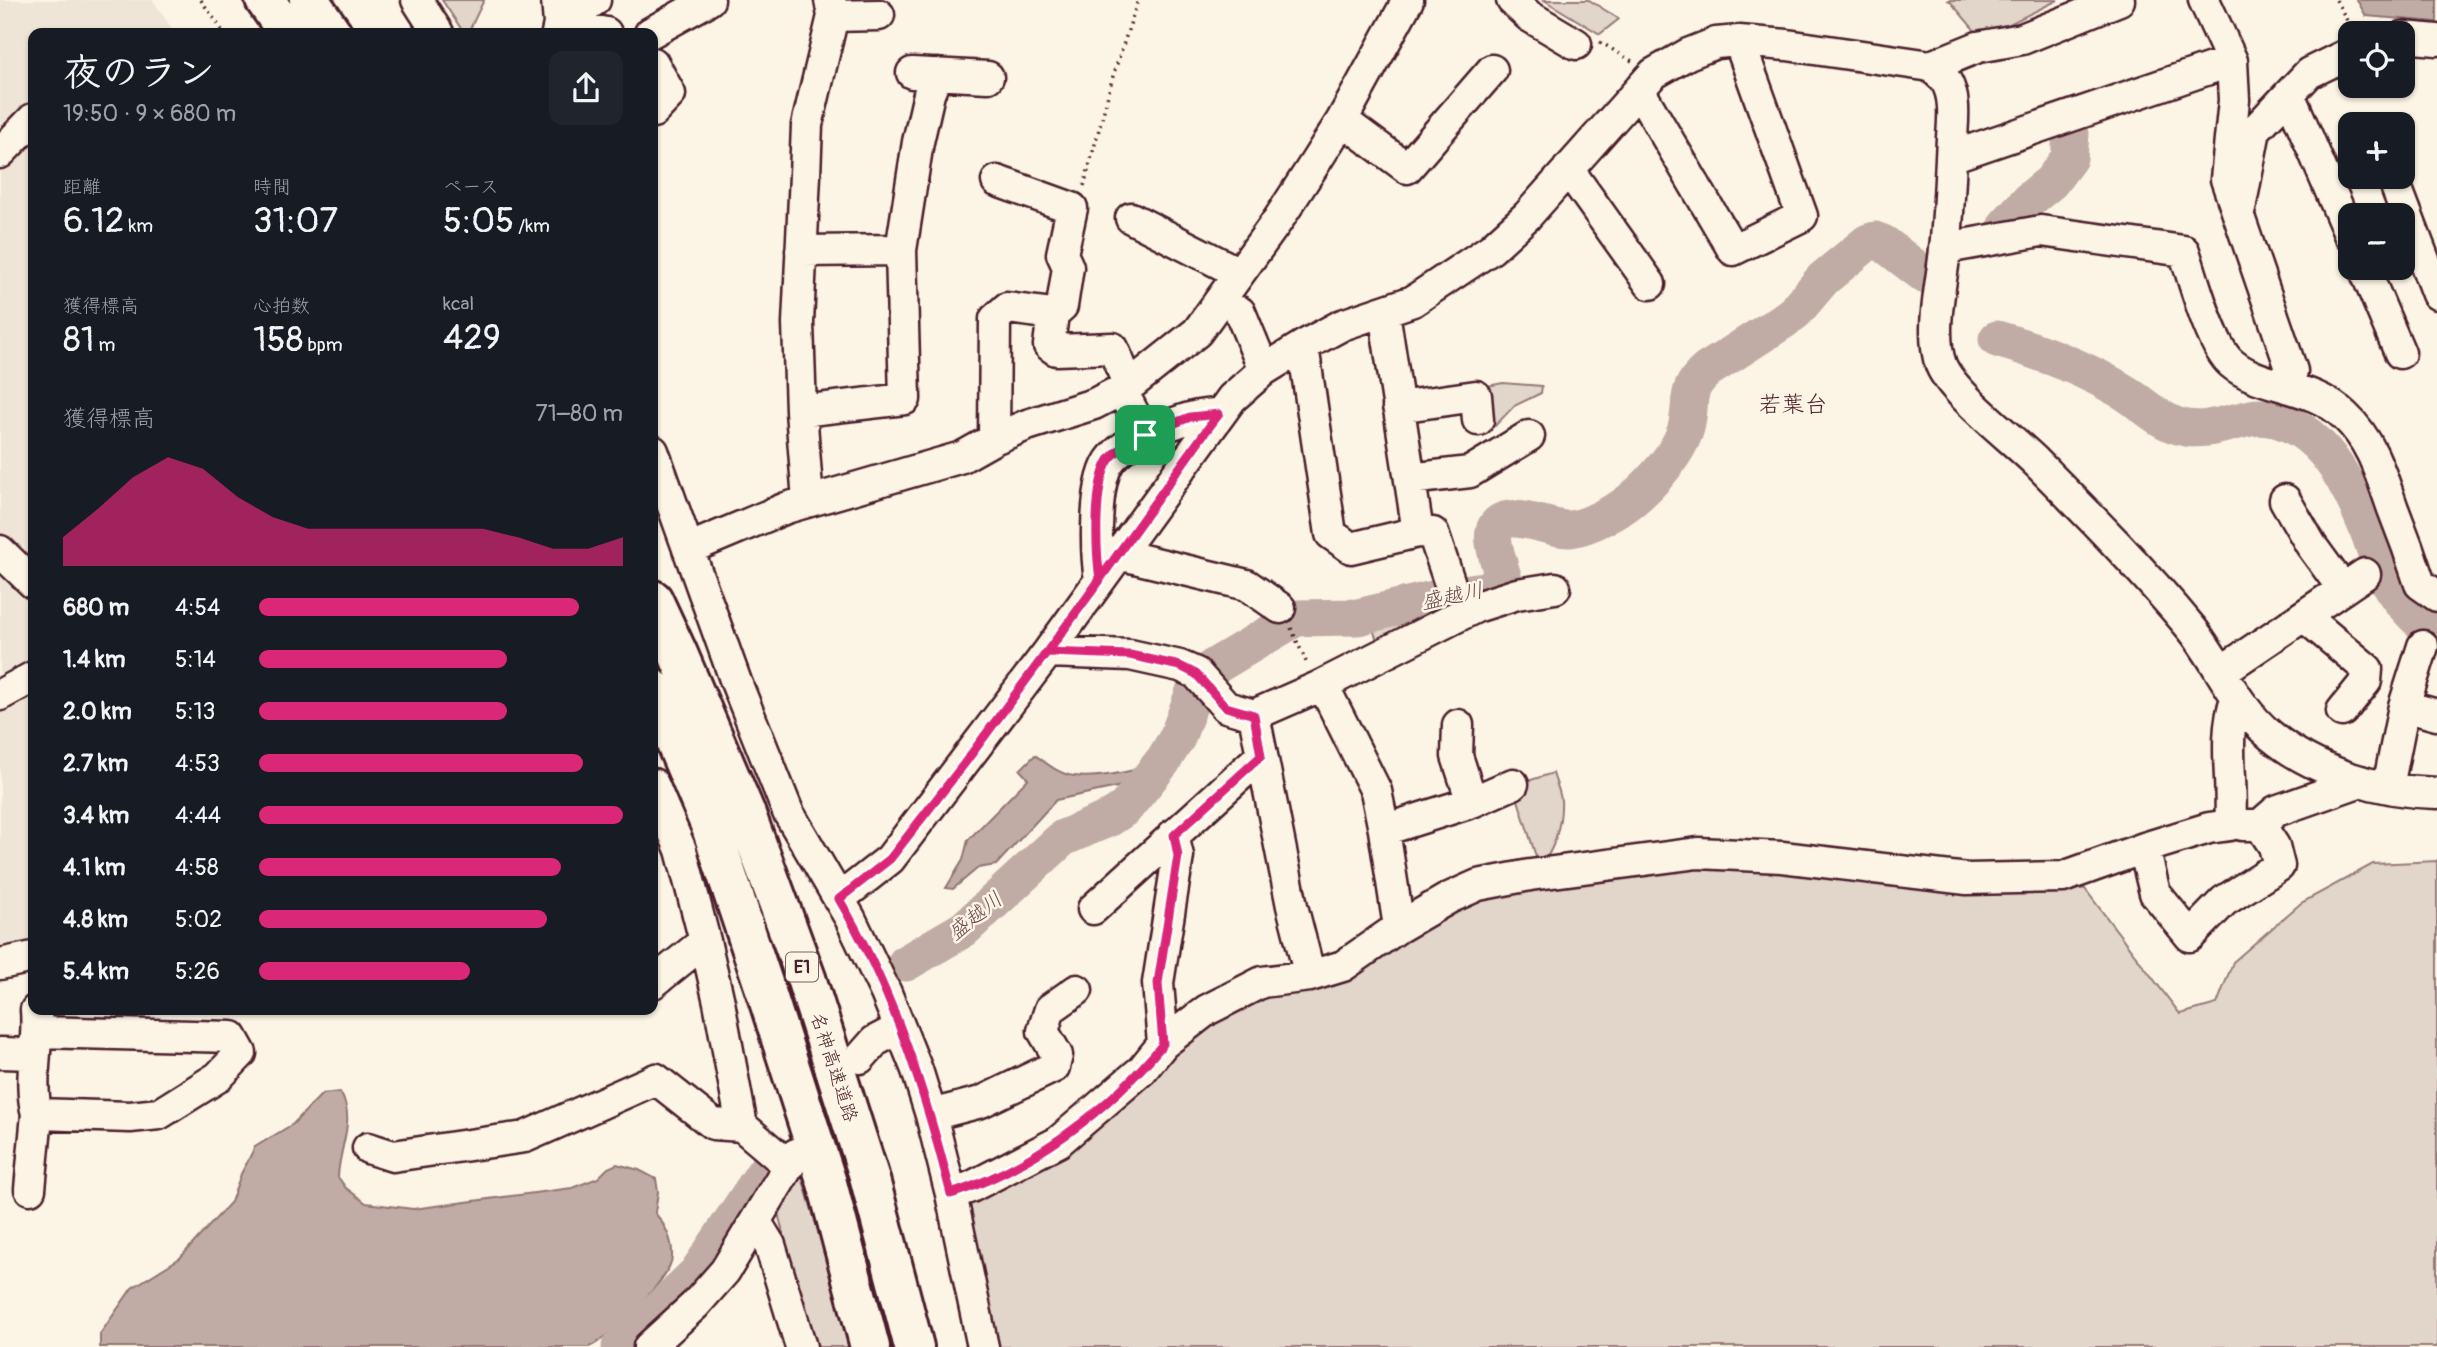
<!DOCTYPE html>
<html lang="ja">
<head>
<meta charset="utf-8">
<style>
  :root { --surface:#171b24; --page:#20242c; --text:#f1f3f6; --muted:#9ea1a6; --accent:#db2777 }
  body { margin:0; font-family:Pangolin,"Klee One",sans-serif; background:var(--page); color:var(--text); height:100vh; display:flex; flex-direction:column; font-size:26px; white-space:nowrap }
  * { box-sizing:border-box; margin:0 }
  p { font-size:23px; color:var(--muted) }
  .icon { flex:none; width:38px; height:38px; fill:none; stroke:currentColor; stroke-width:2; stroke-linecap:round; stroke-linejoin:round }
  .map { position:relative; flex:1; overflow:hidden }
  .side { position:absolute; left:28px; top:28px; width:630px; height:987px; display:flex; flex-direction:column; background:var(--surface); border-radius:14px; box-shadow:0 2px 5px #0004 }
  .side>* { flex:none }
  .buttons { position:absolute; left:2338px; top:21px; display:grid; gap:14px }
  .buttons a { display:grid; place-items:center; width:77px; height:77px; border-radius:14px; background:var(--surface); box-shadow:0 2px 5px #0004; font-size:35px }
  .pin { position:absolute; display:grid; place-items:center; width:60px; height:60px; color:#fff; margin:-30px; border-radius:14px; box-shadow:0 4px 10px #0006 }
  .round { display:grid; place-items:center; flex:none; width:74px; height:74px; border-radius:14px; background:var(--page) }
  .overview { display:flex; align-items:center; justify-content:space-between; height:119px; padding:0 35px }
  h1 { font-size:38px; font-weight:600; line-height:52px }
  .figures { display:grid; grid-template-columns:repeat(3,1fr); gap:10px; height:119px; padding:7px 35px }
  .figures div { display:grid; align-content:center }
  .figures b { font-size:35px; font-weight:600 }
  .figures small { font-size:19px; font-weight:400 }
  .figures p { font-size:19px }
  .chart { height:196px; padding:14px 35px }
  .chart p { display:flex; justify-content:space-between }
  .chart svg { width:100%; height:126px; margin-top:7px; fill:var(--accent); opacity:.7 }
  ul { padding:0 35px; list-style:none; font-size:23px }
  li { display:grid; grid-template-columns:112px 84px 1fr; align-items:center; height:52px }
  li i { height:18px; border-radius:9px; background:var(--accent) }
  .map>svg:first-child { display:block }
  .built { fill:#eee5d7 }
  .green { fill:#e2d5ca; stroke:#967a7a; stroke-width:2 }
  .water { fill:#c0aca5; stroke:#917474; stroke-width:2 }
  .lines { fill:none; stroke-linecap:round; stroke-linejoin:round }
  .stream { stroke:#917474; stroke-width:6 }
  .river { stroke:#c0aca5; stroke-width:37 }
  .minor-casing { stroke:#4a1f2b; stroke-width:35 }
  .highway-casing { stroke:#4a1f2b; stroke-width:44 }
  .path { stroke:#4a1f2b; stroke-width:3.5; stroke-dasharray:2 5; stroke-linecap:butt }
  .minor { stroke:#fcf5e5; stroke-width:30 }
  .highway { stroke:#fcf5e5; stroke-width:38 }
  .route-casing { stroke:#fff; stroke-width:14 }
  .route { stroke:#db2777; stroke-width:9 }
  .labels { text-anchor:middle; stroke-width:5; stroke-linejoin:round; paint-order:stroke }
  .shield { fill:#fcf5e5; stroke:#7f5f63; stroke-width:2 }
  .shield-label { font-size:18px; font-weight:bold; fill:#4a1f2b }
  .street-label { font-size:19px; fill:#4a1f2b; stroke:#fcf5e5 }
  .water-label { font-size:21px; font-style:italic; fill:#6d4950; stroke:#fcf5e5 }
  .quarter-label { font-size:23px; fill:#4a1f2b; stroke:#fcf5e5 }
</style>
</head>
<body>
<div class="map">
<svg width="2437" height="1347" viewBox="0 0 2437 1347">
  <rect width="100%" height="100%" fill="#fcf5e5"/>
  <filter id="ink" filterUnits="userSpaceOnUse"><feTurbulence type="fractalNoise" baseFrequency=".0143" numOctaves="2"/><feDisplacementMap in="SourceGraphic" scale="14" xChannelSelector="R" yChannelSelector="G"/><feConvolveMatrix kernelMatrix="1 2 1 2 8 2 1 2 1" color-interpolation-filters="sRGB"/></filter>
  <g filter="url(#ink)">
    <path class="built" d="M0 0H153L175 33H33V948L0 955Z"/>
    <path class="green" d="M442 0H484L468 33H464Z
      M1544 0H1589L1619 19 1600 34Z
      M1947 0H2058L1981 38 1950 1Z
      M1503 383 1542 386 1541 393 1514 406 1495 426 1490 425 1487 386Z
      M1474 598 1380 647 1373 630C1404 612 1439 601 1474 598Z
      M1553 773C1555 781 1560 791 1561 800 1562 820 1555 853 1539 866L1517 797 1518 784Z
      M1665 861 2085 889 2180 1014 2217 1004 2233 962 2301 903 2373 864 2437 861V1347H997L969 1199 1245 1002 1489 891Z
      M801 1174 835 1287 849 1347H812L779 1217 783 1196Z"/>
    <path class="water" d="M2357 0H2437V22L2366 16Z
      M1035 755C1047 764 1059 774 1074 776 1095 779 1131 772 1151 765L1141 782 1056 800 996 865 978 868 953 889 946 888 963 860 968 840 1028 779 1020 770Z
      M340 1092C357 1120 339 1146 338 1177L346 1188 366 1203 413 1209 572 1188 598 1178 608 1168 617 1164 639 1170 656 1179 658 1192 655 1213C665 1225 673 1240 672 1257 672 1277 608 1340 589 1347H100V1334L132 1288 180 1258 231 1202 241 1174 255 1147 293 1124 322 1094Z"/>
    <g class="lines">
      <path class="stream" d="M1140 773 1156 771"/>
      <path class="river" d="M2006 225 2029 200 2051 182 2069 158 2071 134
        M1997 339C2043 352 2084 368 2124 392 2142 403 2158 420 2178 426 2203 434 2227 423 2251 418 2279 413 2307 431 2325 452 2345 476 2359 507 2370 536 2375 550 2380 567 2387 580 2399 601 2418 621 2437 635
        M906 963 964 929 1063 838 1110 818 1125 808 1163 761 1177 738 1195 689 1212 668 1296 618 1358 617 1454 594 1492 589 1500 586 1504 580C1501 568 1489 538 1495 528 1506 506 1551 531 1570 529 1587 527 1604 517 1619 509 1644 493 1678 456 1686 428 1693 401 1683 391 1707 370L1783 321 1795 312 1823 279 1868 242 1875 240 1883 243 1926 276 1930 274
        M620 1347 697 1273 765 1171"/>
      <g class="minor-casing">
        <path id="minor" d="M417 0 438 33
          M557 0 559 24 606 33
          M1512 0 1529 16 1576 44
          M2204 0 2232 61 2234 100 2226 179 2292 371 2288 386
          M833 16 879 15
          M557 33 559 24 595 0
          M650 33 709 0
          M2403 37 2437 40
          M653 63 670 94 653 112
          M1931 66 1978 47 2022 39 2119 0
          M912 73 988 77
          M1639 90 1733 250 1802 216 1739 41
          M2289 94 2350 236
          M1342 120 1407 168 1492 70
          M0 153 33 119
          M1951 157 2232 61
          M1568 169 1650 284
          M2397 189 2437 294
          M2240 209 2255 130 2309 73 2350 53
          M1131 218 1239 273
          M1946 248 2041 231 2184 251C2193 278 2211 346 2231 363 2261 389 2311 383 2345 416 2372 441 2381 475 2393 509 2403 534 2412 559 2420 584L2437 596
          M801 251 901 250
          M2364 268 2400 353
          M1240 312 1264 370
          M1053 314 1049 345 1056 350 1113 348 1129 386
          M1303 346 1331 534 1351 548 1418 532 1384 312
          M1121 389 1145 435
          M1398 407 1476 396 1478 420
          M801 411 905 399 901 250 918 142 929 94 937 74
          M994 439 995 319 1007 308 1053 314 1062 306 1068 267 1062 254 1072 208 997 181
          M653 451 736 682 788 812 850 918 886 993 917 1070 931 1115 951 1194 983 1347
          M1410 479 1470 472 1529 436
          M2285 500 2311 545 2343 589
          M808 501 801 411 798 323 805 175 807 125 833 16 830 0
          M1418 532 1433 533 1451 587
          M688 549 786 508 962 457 994 439 1027 425 1094 404 1129 386 1197 332 1278 220 1313 166 1342 120 1408 0
          M0 551 33 583
          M1118 554 1247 585 1280 608
          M1100 580C1096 553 1093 479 1112 458 1125 443 1144 435 1162 428 1182 420 1198 414 1219 414
          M2304 616 2367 669 2366 681 2342 711
          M1048 652 1130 655 1180 666 1196 673 1226 707 1254 715 1292 906 1310 976
          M2222 671 2365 574
          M1323 685 1376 791 1384 830 1399 927
          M0 695 33 677
          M2404 706 2437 715
          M1254 715 1318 687 1476 607 1517 594 1555 588
          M1458 725 1457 756 1472 802
          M653 784 681 850 705 941 719 1002 742 1126 789 1166
          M2388 787 2404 706 2423 646
          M2242 825H2260L2276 811 2361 781
          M1384 830 1472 802 1513 784
          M2144 848 2155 893 2190 936 2224 901 2279 866 2274 846 2260 825
          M839 899 890 859 1048 652 1232 398 1264 370 1303 346 1342 325 1413 301 1491 249 1527 216 1653 74 1688 54 1716 43 1739 41 1787 45 1931 66C1935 71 1943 76 1946 81 1956 98 1953 120 1952 138 1950 175 1949 212 1945 249 1942 283 1929 332 1941 365 1952 393 2013 439 2037 463 2090 516 2144 571 2192 629 2220 664 2235 706 2270 735 2314 772 2380 792 2437 793
          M1093 909 1261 756
          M0 964 33 957
          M653 983 705 941
          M1163 1044 1158 983 1178 856 1173 835
          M0 1053 35 1054
          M860 1058 875 1041 900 1028
          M37 1114 130 1117 159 1114 218 1077 241 1053 232 1037 38 1032
          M931 1115 981 1102 1054 1067 1057 1055 1043 1031 1050 1009 1077 990
          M368 1148 393 1156 525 1137 656 1079 713 1124 742 1126
          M30 1189 37 1114C28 1081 39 1044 36 1010
          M951 1194 971 1187 1058 1142 1142 1070 1163 1044 1207 1010 1262 982 1310 976 1343 966 1399 927 1449 898 1478 885 1530 875 1698 853 1782 857 1967 879 2063 877 2144 848 2209 828 2230 825C2234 784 2222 738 2236 699
          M756 1222 770 1245 801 1347
          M649 1347 695 1305 725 1271 796 1154"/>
      </g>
      <g class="highway-casing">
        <path id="highway" d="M265 0 288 33
          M309 0 332 33
          M653 600 678 654 745 812 806 978 869 1176 914 1347
          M653 689 711 827 767 995 827 1183 870 1347"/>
      </g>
      <path class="path" d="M201 0 224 33
        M2336 0 2351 28
        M1600 42 1632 61
        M1084 186 1113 76 1138 0
        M1291 628 1308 666"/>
      <use href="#minor" class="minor"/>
      <use href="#highway" class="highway"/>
    </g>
  </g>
  <g class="lines" filter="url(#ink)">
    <g class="route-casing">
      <path id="route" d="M1145 435C1133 441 1117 449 1109 460 1093 485 1096 551 1100 580L964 764 890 859 839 899C893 990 925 1092 951 1194 1032 1168 1110 1109 1163 1044L1158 983 1178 856 1174 835 1261 756 1254 715 1226 707 1196 674 1180 666 1130 655 1048 652 1203 435 1219 414 1190 417 1145 435"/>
    </g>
    <use href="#route" class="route"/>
  </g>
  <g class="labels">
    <rect class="shield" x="786" y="952.5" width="32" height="29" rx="5"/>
    <g class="shield-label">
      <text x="802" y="973">E1</text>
    </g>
    <g class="street-label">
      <text transform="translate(835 1067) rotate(72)" y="7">名神高速道路</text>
    </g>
    <g class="water-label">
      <text transform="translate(1452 596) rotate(-12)" y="7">盛越川</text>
      <text transform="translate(975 916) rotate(-39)" y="7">盛越川</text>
    </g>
    <g class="quarter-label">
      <text x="1793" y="412">若葉台</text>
    </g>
  </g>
</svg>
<div class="buttons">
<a><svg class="icon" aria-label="locate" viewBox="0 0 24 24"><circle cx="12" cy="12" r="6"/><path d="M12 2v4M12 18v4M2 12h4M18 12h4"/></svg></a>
<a>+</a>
<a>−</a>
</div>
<div class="pin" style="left:1145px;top:435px;background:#1e9e55"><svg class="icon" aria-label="arrive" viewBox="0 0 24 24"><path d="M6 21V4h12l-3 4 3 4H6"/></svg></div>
<section class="side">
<div class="overview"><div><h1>夜のラン</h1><p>19:50 · 9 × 680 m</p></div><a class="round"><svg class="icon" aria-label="share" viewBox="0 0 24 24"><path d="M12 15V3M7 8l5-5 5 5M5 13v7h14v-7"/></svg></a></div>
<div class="figures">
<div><p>距離</p><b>6.12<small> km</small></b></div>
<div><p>時間</p><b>31:07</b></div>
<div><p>ペース</p><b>5:05<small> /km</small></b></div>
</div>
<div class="figures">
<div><p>獲得標高</p><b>81<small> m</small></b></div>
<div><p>心拍数</p><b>158<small> bpm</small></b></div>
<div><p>kcal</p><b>429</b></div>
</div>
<div class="chart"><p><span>獲得標高</span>71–80 m</p>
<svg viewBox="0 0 160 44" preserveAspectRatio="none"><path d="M0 44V34L10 24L20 13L30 6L40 10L50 20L60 27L70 31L80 31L90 31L100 31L110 31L120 31L130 34L140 38L150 38L160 34V44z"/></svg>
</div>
<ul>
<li><b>680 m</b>4:54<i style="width:88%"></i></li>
<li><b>1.4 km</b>5:14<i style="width:68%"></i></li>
<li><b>2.0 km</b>5:13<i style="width:68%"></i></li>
<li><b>2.7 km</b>4:53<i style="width:89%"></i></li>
<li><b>3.4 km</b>4:44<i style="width:100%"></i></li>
<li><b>4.1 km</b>4:58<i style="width:83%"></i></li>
<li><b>4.8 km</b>5:02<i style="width:79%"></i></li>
<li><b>5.4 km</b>5:26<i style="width:58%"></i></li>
</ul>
</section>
</div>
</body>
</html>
